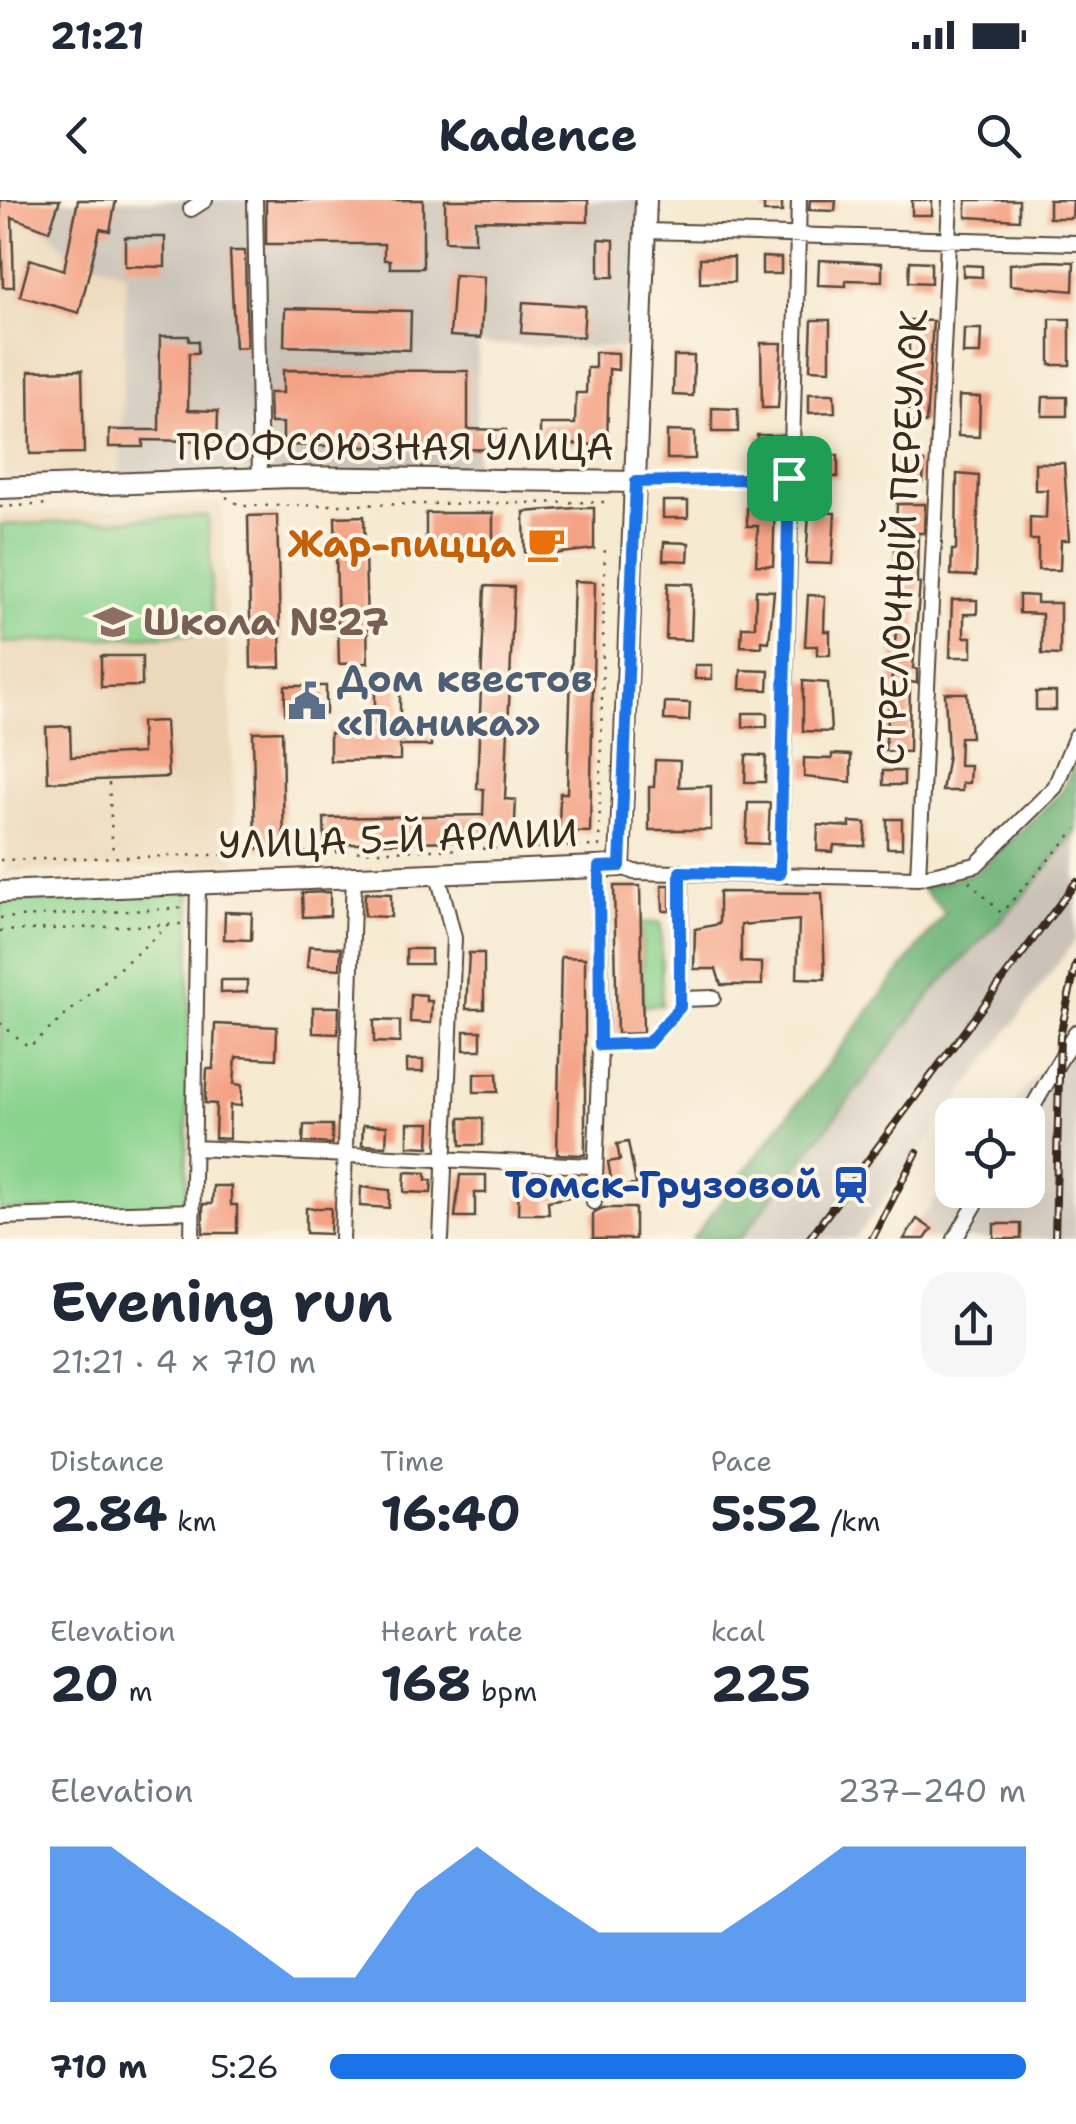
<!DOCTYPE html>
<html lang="en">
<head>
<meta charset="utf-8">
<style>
  :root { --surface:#fff; --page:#f6f6f7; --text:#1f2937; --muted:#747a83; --accent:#1a73e8 }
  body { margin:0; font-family:"Shantell Sans",sans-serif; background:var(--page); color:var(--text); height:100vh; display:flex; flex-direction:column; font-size:38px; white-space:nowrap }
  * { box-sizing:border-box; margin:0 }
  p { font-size:32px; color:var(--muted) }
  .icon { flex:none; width:55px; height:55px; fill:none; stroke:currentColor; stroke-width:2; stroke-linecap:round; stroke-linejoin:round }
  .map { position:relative; height:1039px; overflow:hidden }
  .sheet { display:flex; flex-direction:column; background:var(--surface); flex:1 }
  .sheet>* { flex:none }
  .controls { position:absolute; left:935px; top:898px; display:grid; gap:20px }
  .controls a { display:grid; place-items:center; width:110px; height:110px; border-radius:20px; background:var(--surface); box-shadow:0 10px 40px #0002; font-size:50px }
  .pin { position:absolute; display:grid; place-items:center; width:85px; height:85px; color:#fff; margin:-42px; border-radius:20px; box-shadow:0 5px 15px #0006 }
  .round { display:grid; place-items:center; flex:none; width:105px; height:105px; border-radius:30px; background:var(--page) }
  .head { display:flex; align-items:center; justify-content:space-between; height:170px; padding:0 50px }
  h1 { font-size:55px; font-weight:700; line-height:75px }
  .metrics { display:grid; grid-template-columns:repeat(3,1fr); gap:15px; height:170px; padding:10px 50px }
  .metrics div { display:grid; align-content:center }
  .metrics b { font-size:50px; font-weight:700 }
  .metrics small { font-size:28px; font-weight:400 }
  .metrics p { font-size:28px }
  .chart { height:280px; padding:20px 50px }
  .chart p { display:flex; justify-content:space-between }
  .chart svg { width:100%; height:180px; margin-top:10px; fill:var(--accent); opacity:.7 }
  ul { padding:0 50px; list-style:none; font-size:32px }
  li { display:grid; grid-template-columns:160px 120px 1fr; align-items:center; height:75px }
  li i { height:25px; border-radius:12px; background:var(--accent) }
  .status { display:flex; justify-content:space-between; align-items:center; height:70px; padding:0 50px; background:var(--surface); direction:ltr }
  .status svg { height:28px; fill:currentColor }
  header { display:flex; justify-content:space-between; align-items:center; height:130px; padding:0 50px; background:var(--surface); font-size:45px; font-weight:700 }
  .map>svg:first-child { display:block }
  .built { fill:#ecd8ba }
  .industrial { fill:#cbc3b8 }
  .green { fill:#8ad38e; stroke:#627e56; stroke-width:2.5 }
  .forest { fill:#6fb579; stroke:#55704c; stroke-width:2.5 }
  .building { fill:#f4a285 }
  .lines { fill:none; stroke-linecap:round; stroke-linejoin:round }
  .minor-casing { stroke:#574739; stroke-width:18 }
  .secondary-casing { stroke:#574739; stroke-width:24 }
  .path { stroke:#574739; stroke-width:2.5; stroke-dasharray:2.5 8; stroke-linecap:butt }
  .minor { stroke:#fff; stroke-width:14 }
  .secondary { stroke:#fff; stroke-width:20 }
  .rail-casing { stroke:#3b2a1e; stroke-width:8 }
  .rail { stroke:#fcf5e5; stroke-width:4; stroke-dasharray:11; stroke-linecap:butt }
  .route-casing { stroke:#fff; stroke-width:20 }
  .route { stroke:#1a73e8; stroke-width:12 }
  .labels { text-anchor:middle; stroke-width:8; stroke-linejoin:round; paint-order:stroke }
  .street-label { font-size:38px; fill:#3b2a1e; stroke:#fcf5e5 }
  .food-label { font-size:38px; font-weight:bold; fill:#c56008; stroke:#fcf5e5; text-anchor:end }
  .education-label { font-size:38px; font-weight:bold; fill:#785e54; stroke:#fcf5e5; text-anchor:start }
  .service-label { font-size:38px; font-weight:bold; fill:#4e5e75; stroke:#fcf5e5; text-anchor:start }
  .transit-label { font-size:38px; font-weight:bold; fill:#164399; stroke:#fcf5e5; text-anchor:end }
</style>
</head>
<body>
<div class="status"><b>21:21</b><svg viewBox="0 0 49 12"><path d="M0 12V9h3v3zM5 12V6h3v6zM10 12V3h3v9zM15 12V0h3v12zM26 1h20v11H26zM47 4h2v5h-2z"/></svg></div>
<header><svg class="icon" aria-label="back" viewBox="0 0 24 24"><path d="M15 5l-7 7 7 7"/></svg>Kadence<svg class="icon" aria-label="search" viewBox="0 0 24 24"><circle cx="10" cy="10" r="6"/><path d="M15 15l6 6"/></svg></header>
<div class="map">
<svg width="1076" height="1039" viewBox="0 0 1076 1039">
  <rect width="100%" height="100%" fill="#fcf5e5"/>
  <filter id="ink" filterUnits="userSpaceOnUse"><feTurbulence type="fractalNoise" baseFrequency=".01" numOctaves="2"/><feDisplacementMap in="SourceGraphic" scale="20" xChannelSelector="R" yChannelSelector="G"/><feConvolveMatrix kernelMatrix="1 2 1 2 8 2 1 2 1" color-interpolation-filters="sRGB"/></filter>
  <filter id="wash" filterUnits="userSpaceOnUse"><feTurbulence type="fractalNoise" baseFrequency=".0048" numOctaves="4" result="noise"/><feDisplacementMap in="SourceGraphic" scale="40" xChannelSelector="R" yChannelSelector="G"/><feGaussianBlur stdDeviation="2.25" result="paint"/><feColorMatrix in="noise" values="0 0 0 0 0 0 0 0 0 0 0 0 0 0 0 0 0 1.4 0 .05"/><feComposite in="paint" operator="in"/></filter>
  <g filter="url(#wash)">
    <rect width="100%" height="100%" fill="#f6ead1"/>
    <path class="built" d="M16 19 49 31 69 54 126 73 120 274 4 277 3 87 14 86 12 29Z
      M222 303 237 664 8 672 0 529V315Z"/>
    <path class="industrial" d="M0 0H639L635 149 478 144 476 271 120 274 126 73 69 54 49 31 0 13Z
      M1076 630V739L855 1039H740L934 790 1031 688Z
      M1076 827V1039H904L952 979V990H1028V915H1004Z"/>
    <path class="green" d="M208 316 213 433 3 443 0 325Z
      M191 690 186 1006 0 1011V700Z
      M641 723H661L662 805 643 806Z"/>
    <path class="forest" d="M1076 558V630L1031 688 936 788 740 1039H692L945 713 921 688 977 672 1062 592Z"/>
    <g id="blocks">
      <path class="building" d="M0 0H60L49 31 12 17 14 87H3Z
        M78 0H116L110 31 100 29 79 113 20 96 30 59 64 70Z
        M266 0H423V68H390V60H384V44H266Z
        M445 0H588V22L475 20V42L445 41Z
        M764 0H782V12H764Z
        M810 0H836L835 11 809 10Z
        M912 0H932V15H912Z
        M966 0H1019V20L966 17Z
        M1049 0H1073L1072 18H1049Z
        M125 37H165V67L125 66Z
        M599 39 614 40V77H599Z
        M230 51H245L247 147 235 148Z
        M734 57V82L700 83V58Z
        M762 57 781 58V74H762Z
        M819 60 882 63V81L846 80V86L818 85Z
        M910 61 931 62V83L909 82Z
        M1047 61 1074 62 1073 91 1010 85V64Z
        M963 65 982 66V77L963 76Z
        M454 75 484 77 481 138 450 136Z
        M523 102 585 106 583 137 521 133Z
        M285 108 411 111 410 150 284 146Z
        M1050 119H1070V165H1050Z
        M812 120H830V170L810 169Z
        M909 120 933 121 926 223 909 222Z
        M964 129H981L980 154H963Z
        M160 136H189V141H198V153H189L188 210 218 211 217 250 195 249V241L143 240V247H109V230H159Z
        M761 143H782L778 208H762Z
        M595 152 618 153V170L609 169 607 245 564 244 565 250H540V224H575L576 193H586L587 168H595Z
        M674 156H694L693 196 673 195Z
        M82 170 84 253 30 254 29 171Z
        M283 170 468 171V229L506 230V250L283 245V223H270L269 193H283Z
        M809 194H834L835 212 809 213Z
        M959 196 980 197 979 237 958 236Z
        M1043 197H1067V216H1042Z
        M712 208 738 209V232H712Z
        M667 231 695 232V259H667Z
        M757 235H782L781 259H757Z
        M812 255H838V277L811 276Z
        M903 261 924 262 923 282 902 281Z
        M1035 263H1064L1069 340H1061L1060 370H1038V340H1030V317L1046 318 1047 290H1035Z
        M957 274 979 276 976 376 951 375 952 350H956Z
        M747 299 775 300 773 366 756 365 758 326H747Z
        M663 301H688V318H663Z
        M897 304H925L924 333H918L917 383H920L913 468 917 469V483L910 482 909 552 885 551 902 366H894Z
        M576 308H594V349L553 354V363H525L524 312Z
        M809 312 835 313 832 364 806 363Z
        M426 313H493V356H426Z
        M277 315 281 467 251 468 248 316Z
        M364 316 368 463 339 464 335 317Z
        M664 342 689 343 688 361 663 360Z
        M574 381 595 382 590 632 559 631 560 593H567Z
        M668 383 693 384 691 440 666 439Z
        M485 386 514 387 505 599 516 600 514 639 325 645 324 618 483 615 484 589H477Z
        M756 390 774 391 769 442 762 441V447L741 446 742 427H755Z
        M808 395 825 396 824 431H830V455H817V446H805Z
        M1019 395 1037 396V403H1060V455L1042 454V414L1019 413Z
        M952 400H977V414H964V437H972V457H950Z
        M101 456H142V486L101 487Z
        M695 465H712V479H695Z
        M741 470 769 471 768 490 740 489Z
        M803 481 828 483 831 532 803 531Z
        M285 486H326V514H285Z
        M375 486H400V527H431V546H400V560L330 561V533L375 532Z
        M1036 492H1056V510H1036Z
        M945 493H967L971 537H960L959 565H970L969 583H962V591H942L948 555Z
        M665 502 690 503 689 521 664 520Z
        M743 513H767V527H743Z
        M165 521 168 577 48 582 46 527 70 526 71 557 142 553 141 522Z
        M282 531 284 649H255L253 532Z
        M832 554 851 555V582L804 577V558L832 559Z
        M746 555 766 556 765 582H745Z
        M655 560 680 561 679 587 711 586V630H649V587H654Z
        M883 571H904V585H883Z
        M748 603H770L768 644 746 643Z
        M887 619H902V648H887Z
        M850 622 866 623 865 646 834 645 833 652 817 651 818 625 850 627Z
        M662 685H670V711H663Z
        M614 686H640L643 833 617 834Z
        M330 692V716L303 717 302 693Z
        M719 692 822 693 825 779 797 778 799 720 741 725V762L762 763V785H721L716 769H694L695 729 719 724Z
        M365 693 391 694V717L364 716Z
        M225 712 252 713 251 740 224 739Z
        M309 746 341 748 340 769 307 767Z
        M406 749H431V764H406Z
        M469 753H484V809H466Z
        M561 757 585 758V955L557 954Z
        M221 780H247V792L221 793Z
        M411 794 426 795V801H432L431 823 410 822Z
        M313 807H339L338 834 313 833Z
        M374 820 400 821V843L374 842Z
        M215 824 277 827 276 859 236 857 234 884 242 885 241 906 230 905 229 939 215 938 216 904 205 903 207 869H213Z
        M464 831H481V850H464Z
        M407 860H423V872H407Z
        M497 873 498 892H474V874Z
        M460 918H483V945H461Z
        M408 923H430L429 947 408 946Z
        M304 925H332V944L303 942Z
        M363 925 387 926 386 946 362 945Z
        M628 942 636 984 613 989 608 962 620 960 617 944Z
        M405 972 426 973V980H432L431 993 404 992Z
        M519 973 541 974V980L570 981V997L548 1001 549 1014H518Z
        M460 975H486V993H475V1017H455Z
        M213 986H231V1005H237V1033H203V1004H212Z
        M361 987 390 990 389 1008 360 1006Z
        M306 1008H331L330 1034 306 1033Z
        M603 1008H635V1039H593V1013Z
        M917 1019 932 1029 925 1039H904Z
        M994 1024H1021V1039H994Z"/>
    </g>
  </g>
  <g filter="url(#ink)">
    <use href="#blocks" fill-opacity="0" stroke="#574739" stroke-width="2.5"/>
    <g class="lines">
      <g class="minor-casing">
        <path id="minor" d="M255 0 260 279
          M191 9 205 0
          M646 31 1076 43
          M620 666 634 672 918 678 976 665 1055 587 1076 536
          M437 671 454 738 441 1039
          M780 673 799 0
          M918 678 950 0
          M680 799 713 798
          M600 845 648 843 680 807 681 672
          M1028 915 1076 832
          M194 948 593 966
          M594 1002 601 823 599 667
          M0 1017 193 1011
          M192 1039 198 682
          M342 1039 354 674
          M955 1039 984 990"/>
      </g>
      <g class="secondary-casing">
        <path id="secondary" d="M0 288 292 277 636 282
          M0 692 620 666 646 0"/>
      </g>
      <path class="path" d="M651 282 778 278
        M226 297 241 306 606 302
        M0 307 48 304
        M109 583 113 656
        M0 660 599 646 605 343
        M969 681 1001 713 1076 629
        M0 718 183 708
        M0 731 181 724
        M0 823 29 847 169 725"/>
      <use href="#minor" class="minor"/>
      <use href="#secondary" class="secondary"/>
      <g class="rail-casing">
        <path id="rail" d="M809 1039 1076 682
          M872 1039 917 952
          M1055 1039 1060 836 1076 764"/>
      </g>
      <use href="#rail" class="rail"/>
    </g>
  </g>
  <g class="lines" filter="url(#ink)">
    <g class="route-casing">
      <path id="route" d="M789 278 780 674 680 672V807L648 843 600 845 599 667 620 666 636 282Z"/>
    </g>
    <use href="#route" class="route"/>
  </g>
  <defs>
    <g id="cafe-bare" transform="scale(3)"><path d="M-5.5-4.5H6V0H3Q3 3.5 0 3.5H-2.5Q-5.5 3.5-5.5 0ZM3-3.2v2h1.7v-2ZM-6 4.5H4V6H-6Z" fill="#e8710a" stroke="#fcf5e5" stroke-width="2.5" paint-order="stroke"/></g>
    <g id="school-bare" transform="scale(3)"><path d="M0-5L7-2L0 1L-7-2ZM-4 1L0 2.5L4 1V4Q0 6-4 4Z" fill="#8d6e63" stroke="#fcf5e5" stroke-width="2.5" paint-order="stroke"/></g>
    <g id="civic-bare" transform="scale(3)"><path d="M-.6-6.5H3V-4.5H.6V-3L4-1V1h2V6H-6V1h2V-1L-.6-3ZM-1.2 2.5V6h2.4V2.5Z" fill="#5c6f8a" stroke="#fcf5e5" stroke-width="2.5" paint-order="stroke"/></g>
    <g id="station-bare" transform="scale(3)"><path d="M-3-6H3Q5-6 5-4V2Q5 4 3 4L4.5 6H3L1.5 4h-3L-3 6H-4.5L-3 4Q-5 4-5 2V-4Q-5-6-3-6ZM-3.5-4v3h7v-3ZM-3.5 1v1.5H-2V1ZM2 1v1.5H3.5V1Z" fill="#1a4fb4" stroke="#fcf5e5" stroke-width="2.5" paint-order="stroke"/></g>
  </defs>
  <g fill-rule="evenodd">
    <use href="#cafe-bare" x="546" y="344"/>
    <use href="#school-bare" x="113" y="422"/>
    <use href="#civic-bare" x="307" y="501"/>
    <use href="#station-bare" x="851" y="985"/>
  </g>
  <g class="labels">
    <g class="street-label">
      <text x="395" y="260">ПРОФСОЮЗНАЯ УЛИЦА</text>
      <text transform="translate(902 337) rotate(-87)" y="13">СТРЕЛОЧНЫЙ ПЕРЕУЛОК</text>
      <text transform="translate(398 639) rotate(-2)" y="13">УЛИЦА 5-Й АРМИИ</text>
    </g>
    <g class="food-label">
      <text x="516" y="357">Жар-пицца</text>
    </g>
    <g class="education-label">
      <text x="143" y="435">Школа №27</text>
    </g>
    <g class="service-label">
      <text x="337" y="492">Дом квестов<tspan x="337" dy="44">«Паника»</tspan></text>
    </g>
    <g class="transit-label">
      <text x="821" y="998">Томск-Грузовой</text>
    </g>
  </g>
</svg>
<div class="controls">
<a><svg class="icon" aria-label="locate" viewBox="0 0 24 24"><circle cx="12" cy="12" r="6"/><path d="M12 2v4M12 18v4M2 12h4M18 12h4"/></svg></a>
</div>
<div class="pin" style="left:789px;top:278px;background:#1e9e55"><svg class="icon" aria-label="arrive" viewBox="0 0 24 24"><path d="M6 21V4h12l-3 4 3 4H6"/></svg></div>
</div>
<section class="sheet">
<div class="head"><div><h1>Evening run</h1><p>21:21 · 4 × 710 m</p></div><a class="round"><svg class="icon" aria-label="share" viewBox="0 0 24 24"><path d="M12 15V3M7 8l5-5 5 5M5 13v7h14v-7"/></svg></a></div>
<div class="metrics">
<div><p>Distance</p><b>2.84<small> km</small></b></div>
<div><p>Time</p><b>16:40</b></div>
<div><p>Pace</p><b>5:52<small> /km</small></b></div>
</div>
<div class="metrics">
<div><p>Elevation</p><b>20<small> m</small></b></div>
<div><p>Heart rate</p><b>168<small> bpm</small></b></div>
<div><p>kcal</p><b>225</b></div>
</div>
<div class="chart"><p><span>Elevation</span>237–240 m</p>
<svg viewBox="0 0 160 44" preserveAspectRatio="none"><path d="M0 44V6L10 6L20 17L30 27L40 38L50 38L60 17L70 6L80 17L90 27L100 27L110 27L120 17L130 6L140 6L150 6L160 6V44z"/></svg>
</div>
<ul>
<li><b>710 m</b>5:26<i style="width:100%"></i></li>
</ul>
</section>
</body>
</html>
